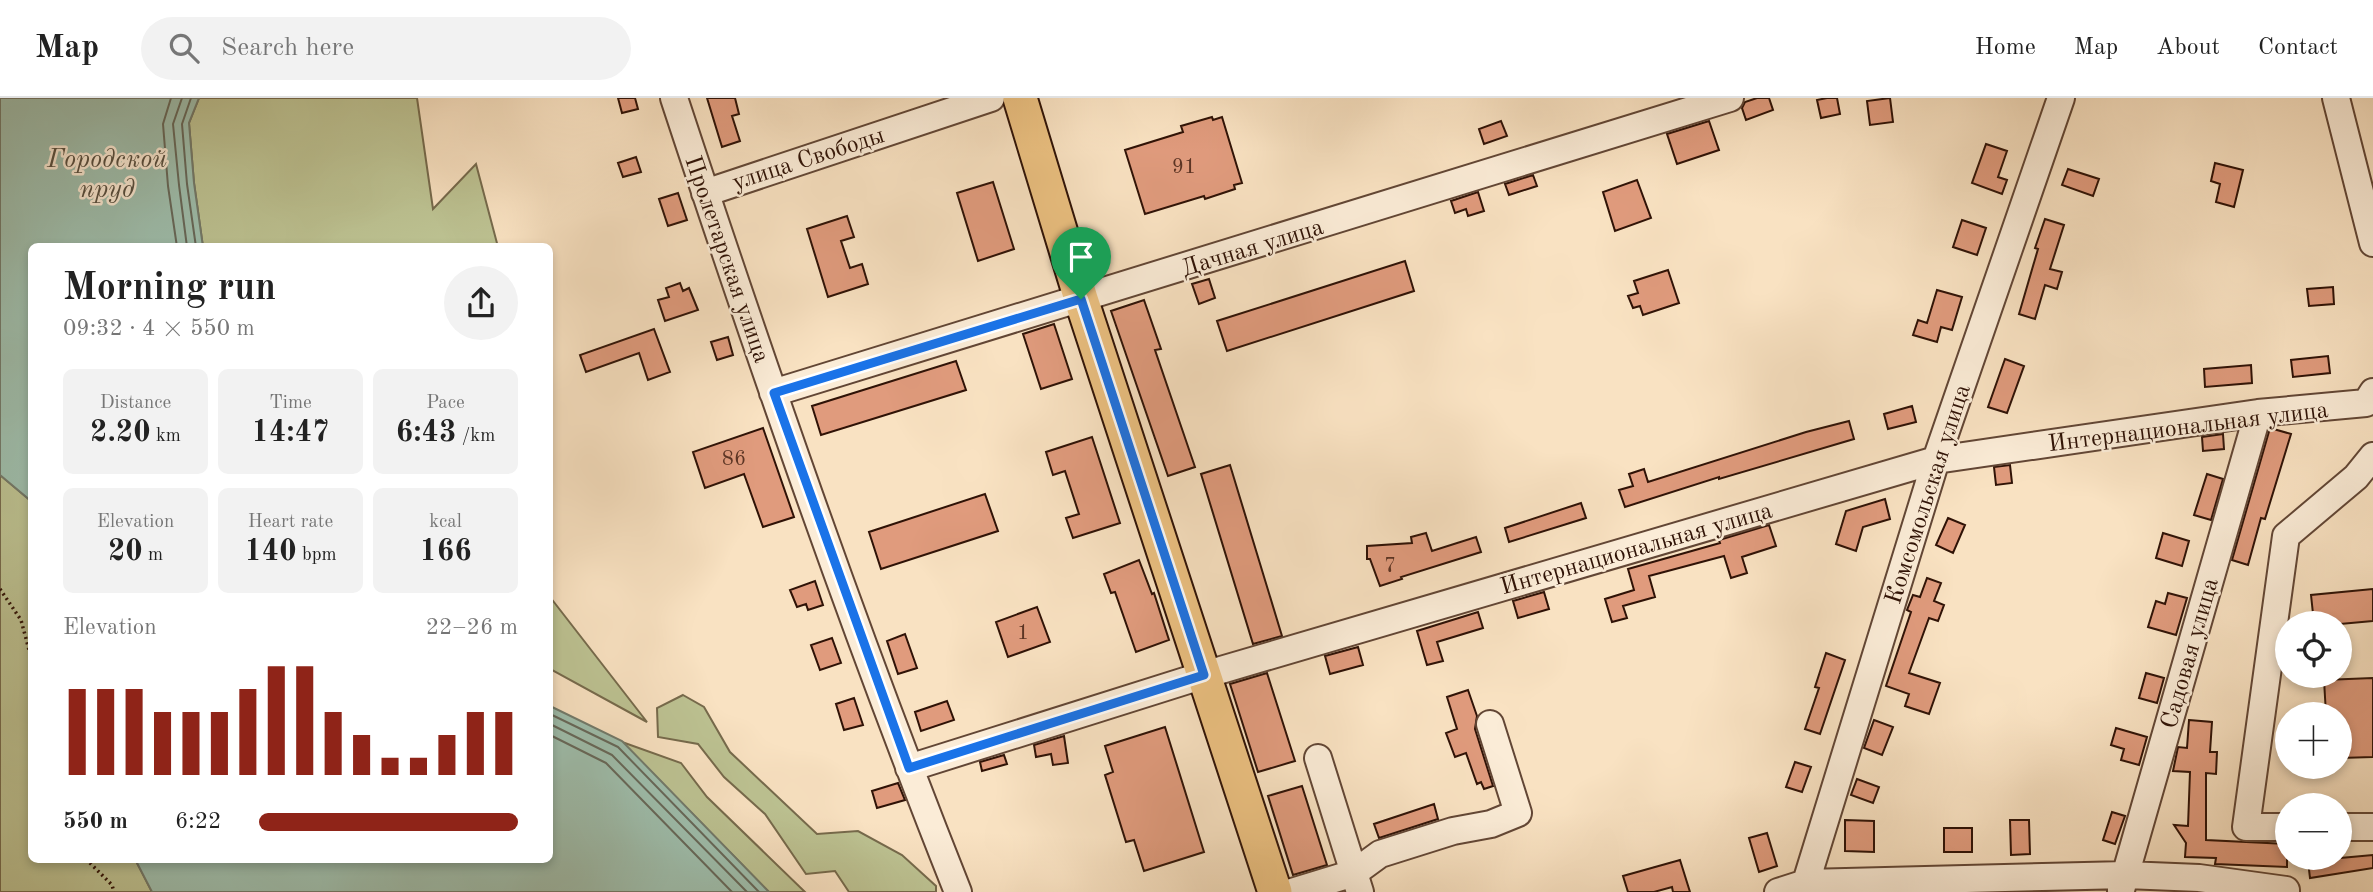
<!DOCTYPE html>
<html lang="en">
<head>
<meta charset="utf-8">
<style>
  :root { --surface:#fff; --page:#f2f2f2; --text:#222; --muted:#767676; --line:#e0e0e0; --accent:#8f2418 }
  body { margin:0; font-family:"Old Standard TT",serif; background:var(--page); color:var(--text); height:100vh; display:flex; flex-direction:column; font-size:26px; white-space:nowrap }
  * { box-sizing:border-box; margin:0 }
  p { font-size:23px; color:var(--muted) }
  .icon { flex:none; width:38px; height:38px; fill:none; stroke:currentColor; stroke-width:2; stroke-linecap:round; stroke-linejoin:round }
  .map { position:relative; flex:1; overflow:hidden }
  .side { position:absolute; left:28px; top:145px; width:525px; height:620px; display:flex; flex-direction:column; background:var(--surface); border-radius:10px; box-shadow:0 4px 10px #0003 }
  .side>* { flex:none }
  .tools { position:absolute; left:2275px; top:513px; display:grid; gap:14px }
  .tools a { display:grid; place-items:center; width:77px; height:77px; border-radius:50%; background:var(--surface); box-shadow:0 4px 10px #0003; font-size:35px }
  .pin { position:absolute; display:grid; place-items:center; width:60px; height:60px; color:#fff; margin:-72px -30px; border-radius:50% 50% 50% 0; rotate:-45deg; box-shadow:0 0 7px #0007 }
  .pin .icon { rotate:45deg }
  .round { display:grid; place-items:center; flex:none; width:74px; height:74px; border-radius:37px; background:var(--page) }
  .summary { display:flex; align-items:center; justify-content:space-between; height:119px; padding:0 35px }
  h1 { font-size:38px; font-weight:700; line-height:52px }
  .stats { display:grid; grid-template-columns:repeat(3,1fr); gap:10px; height:119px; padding:7px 35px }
  .stats div { display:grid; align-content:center; border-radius:10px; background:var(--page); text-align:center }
  .stats b { font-size:30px; font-weight:700 }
  .stats small { font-size:19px; font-weight:400 }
  .stats p { font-size:19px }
  .chart { height:196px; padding:14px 35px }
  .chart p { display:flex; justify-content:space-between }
  .chart svg { width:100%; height:126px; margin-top:7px; stroke:var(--accent); stroke-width:6 }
  ul { padding:0 35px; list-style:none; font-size:23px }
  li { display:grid; grid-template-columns:112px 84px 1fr; align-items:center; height:52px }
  li i { height:18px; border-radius:9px; background:var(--accent) }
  header { display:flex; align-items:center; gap:42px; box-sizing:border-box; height:98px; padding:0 35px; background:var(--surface); border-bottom:2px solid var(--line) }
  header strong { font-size:33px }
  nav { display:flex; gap:38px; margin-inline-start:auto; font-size:24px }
  .search { width:490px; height:63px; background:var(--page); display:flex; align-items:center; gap:18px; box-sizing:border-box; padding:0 24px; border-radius:38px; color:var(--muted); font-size:26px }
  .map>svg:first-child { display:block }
  .green { fill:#bdc393; stroke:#766a4c; stroke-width:2 }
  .water { fill:#9ebfae; stroke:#727a6b; stroke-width:2 }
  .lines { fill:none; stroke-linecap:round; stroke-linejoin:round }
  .shore { stroke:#66685a; stroke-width:2 }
  .building { fill:#e09b7d; stroke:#2f1206; stroke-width:2 }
  .minor-casing { stroke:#624635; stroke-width:30 }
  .major-casing { stroke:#2f1206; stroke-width:37 }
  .path { stroke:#2f1206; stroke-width:3.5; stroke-dasharray:2 3.5; stroke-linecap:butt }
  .minor { stroke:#fbecd7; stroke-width:26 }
  .major { stroke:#ecc181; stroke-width:33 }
  .route-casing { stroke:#fff; stroke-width:14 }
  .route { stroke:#1a73e8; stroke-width:9 }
  .labels { text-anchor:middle; stroke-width:5; stroke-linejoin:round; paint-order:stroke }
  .number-label { font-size:21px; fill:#5b3424 }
  .street-label { font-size:24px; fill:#2f1206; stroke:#fbecd7 }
  .water-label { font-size:26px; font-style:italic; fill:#564f41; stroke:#fbecd7 }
</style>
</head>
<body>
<header>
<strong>Map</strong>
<div class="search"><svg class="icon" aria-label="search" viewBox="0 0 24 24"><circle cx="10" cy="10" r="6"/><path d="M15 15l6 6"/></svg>Search here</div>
<nav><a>Home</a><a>Map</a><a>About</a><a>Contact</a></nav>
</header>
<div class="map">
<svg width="2373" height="794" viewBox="0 0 2373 794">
  <rect width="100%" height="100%" fill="#f9e2c2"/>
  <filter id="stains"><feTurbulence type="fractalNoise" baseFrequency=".00286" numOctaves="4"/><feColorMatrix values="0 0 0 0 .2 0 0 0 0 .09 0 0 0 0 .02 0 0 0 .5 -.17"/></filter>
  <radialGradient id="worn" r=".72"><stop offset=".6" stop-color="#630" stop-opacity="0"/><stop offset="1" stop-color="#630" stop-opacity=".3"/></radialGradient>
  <path class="green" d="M199 0H417L433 111 476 66 498 149H203L194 85 189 25Z
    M0 377 31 403 32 761H135L152 794H0Z
    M550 499 647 624 550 571Z
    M683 597 704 609 730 654 817 736 858 733 902 757 936 788V794H849L835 773 806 776 765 716 724 679 698 646 658 639 657 610Z
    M622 644 681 665 707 699 805 794H769Z"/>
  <path class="water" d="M0 0H199L189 25 194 85 203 149H32L31 403 0 377Z
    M550 608 622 643 769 794H152L135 761H550Z"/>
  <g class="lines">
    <path class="shore" d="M171 0 163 26 168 88 177 149
      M182 0 173 26 179 87 187 149
      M191 0 182 26 187 86 196 149
      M550 616 618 649 759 794
      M550 626 612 657 747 794
      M550 637 606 665 732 794"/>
  </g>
  <path class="building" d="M618 0H635L638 11 622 15Z
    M707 0H735L739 16 732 18 740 43 722 49Z
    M1757 0H1769L1773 12 1746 22 1742 10 1745 4Z
    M1827 0H1837L1840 16 1821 20 1817 2Z
    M1890 0 1893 24 1870 27 1867 3Z
    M1212 19 1213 22 1222 19 1242 85 1234 87 1235 91 1205 101 1204 98 1145 116 1125 52 1183 34 1181 28Z
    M1501 23 1507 38 1484 46 1479 31Z
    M1709 23 1719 52 1677 66 1667 36Z
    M1986 46 2007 53 1998 79 2007 82 2002 96 1972 85Z
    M636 59 641 74 623 79 618 65Z
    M2215 65 2243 72 2234 109 2216 104 2220 86 2211 83Z
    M2068 71 2099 81 2093 98 2062 87Z
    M1533 77 1537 88 1509 97 1505 86Z
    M1637 82 1651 120 1615 133 1603 94Z
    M993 84 1014 151 978 163 957 95Z
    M1478 94 1484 113 1468 118 1466 111 1455 115 1451 103Z
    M678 95 687 122 668 128 659 101Z
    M847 118 854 139 841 143 850 170 862 166 868 186 828 199 807 131Z
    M2045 121 2064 127 2050 171 2062 174 2057 191 2045 187 2035 221 2019 216 2038 151 2035 150Z
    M1962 122 1986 130 1977 157 1953 149Z
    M1405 163 1414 193 1227 253 1217 223Z
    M1668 172 1679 205 1643 217 1640 208 1633 210 1628 198 1638 195 1634 183Z
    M1209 181 1215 200 1199 206 1192 186Z
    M680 185 683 193 689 190 698 212 665 223 658 202 669 199 666 190Z
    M2333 189 2334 206 2309 208 2307 191Z
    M1937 192 1962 199 1952 232 1941 229 1937 244 1913 237 1918 222 1927 225Z
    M1144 202 1161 251 1155 252 1195 369 1168 378 1111 213Z
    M1054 226 1072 281 1041 291 1023 236Z
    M654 231 670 274 648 282 639 255 586 274 580 257Z
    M728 239 733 257 717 262 711 244Z
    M2328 258 2330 275 2293 279 2291 262Z
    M2005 261 2024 268 2007 315 1988 309Z
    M956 263 966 292 821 337 812 308Z
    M2251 267 2252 285 2205 289 2204 271Z
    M1912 308 1916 324 1888 331 1884 316Z
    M1849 323 1854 341 1719 381V379L1625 409 1619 392 1633 388 1629 376 1644 371 1648 384 1806 334Z
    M763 330 794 419 763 429 744 376 705 390 693 354Z
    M2270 330 2291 336 2265 421 2261 420 2248 467 2232 462Z
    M2223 336 2224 351 2203 353 2202 339Z
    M1092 339 1120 425 1073 440 1066 420 1079 416 1065 373 1053 377 1046 354Z
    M1230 367 1282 538 1253 546 1201 376Z
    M2010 367 2012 385 1996 387 1994 369Z
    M2207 376 2223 381 2211 422 2194 417Z
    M985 396 998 433 881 471 869 434Z
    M1885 401 1890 421 1863 429 1856 453 1836 446 1846 413Z
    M1581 405 1586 420 1509 444 1505 430Z
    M1948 420 1965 427 1953 455 1936 447Z
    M1769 427 1776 448 1742 459 1747 475 1731 480 1724 458 1649 478 1655 499 1623 508 1627 520 1612 524 1605 501 1634 492 1628 471 1720 445 1719 442Z
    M1426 435 1432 453 1476 439 1481 454 1401 479 1402 481 1380 488 1370 461H1367V448L1412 445 1411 439Z
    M2163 435 2189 443 2182 468 2156 460Z
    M1139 462 1152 496 1154 495 1169 542 1136 554 1115 494 1111 495 1104 476Z
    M1927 480 1941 485 1934 503 1944 507 1938 523 1929 520 1909 575 1940 585 1929 616 1905 608 1909 596 1886 588 1911 514 1907 512 1913 497 1920 499Z
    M815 483 823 507 808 512 806 506 797 509 790 492Z
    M2373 491V523L2340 526 2314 525 2311 497Z
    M1544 494 1549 511 1518 520 1513 503Z
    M2168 495 2187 500 2176 537 2148 529 2156 503 2165 506Z
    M1037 509 1050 544 1008 559 996 524Z
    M1478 514 1483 530 1437 544 1443 563 1427 567 1417 533Z
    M905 536 917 570 898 576 887 543Z
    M832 540 841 565 820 572 811 547Z
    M1358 549 1363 567 1330 576 1325 558Z
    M1826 555 1845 562 1820 636 1805 631 1819 590 1815 589Z
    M1267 575 1295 663 1258 674 1230 586Z
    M2146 575 2164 580 2157 605 2139 600Z
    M2373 580V659L2340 660V616H2326L2324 582Z
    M1468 592 1477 618 1475 631 1493 688 1484 691 1481 684 1477 686 1466 655 1455 659 1446 635 1457 631 1447 599Z
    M854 600 863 627 844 632 836 606Z
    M947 603 954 622 921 633 915 614Z
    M1874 622 1893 629 1882 657 1864 650Z
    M2189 622 2212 624 2210 654H2217L2216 676 2206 675V742L2287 746V769L2215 766 2216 760 2185 759 2186 745 2174 727 2188 728 2190 674 2173 673 2178 649 2187 650Z
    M1165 629 1204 754 1144 773 1134 742 1126 744 1105 677 1113 674 1105 648Z
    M2116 630 2147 639 2139 667 2121 662 2124 651 2111 647Z
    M1064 638 1068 665 1053 667 1051 656 1036 659 1034 647Z
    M1004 657 1007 666 982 673 980 664Z
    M1795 664 1811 669 1802 694 1786 689Z
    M1857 681 1879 689 1873 705 1851 697Z
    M898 685 905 702 877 710 872 693Z
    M1302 688 1327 767 1293 777 1268 698Z
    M1434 706 1438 721 1379 740 1374 726Z
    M2112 714 2125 718 2115 746 2103 742Z
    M1845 722 1874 723V754L1845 753Z
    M2010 722H2029L2030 756 2011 757Z
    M1944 730H1972V754H1944Z
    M1767 735 1777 768 1759 774 1749 740Z
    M2373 757V770L2310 780 2308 763Z
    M1680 762 1690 794H1673L1672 789 1654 794H1628L1623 778Z"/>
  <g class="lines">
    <g class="minor-casing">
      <path id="minor" d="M674 0C762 267 854 533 958 794
        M2336 0 2373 145
        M705 95 991 0
        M773 295 1730 0
        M909 670 1204 577 1936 362 2258 315 2366 305 2373 294
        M2287 729H2246L2286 438 2356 379 2373 358
        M2340 729H2373
        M2121 792 2258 315
        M1292 794 1354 775 1318 660
        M1360 794 1354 775 1380 756 1453 733 1491 726 1518 715 1490 626
        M1778 794 1806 785 2126 777 2199 780 2286 792V794
        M1803 794 1936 362 2061 0"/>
    </g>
    <g class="major-casing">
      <path id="major" d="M1020 0 1081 201 1275 794"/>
    </g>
    <path class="path" d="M0 491 21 522 32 563
      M86 761 112 787 114 794"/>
    <use href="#minor" class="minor"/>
    <use href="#major" class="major"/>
  </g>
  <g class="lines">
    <g class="route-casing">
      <path id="route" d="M1081 201 1204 577 909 670 774 295Z"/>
    </g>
    <use href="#route" class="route"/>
  </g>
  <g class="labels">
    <g class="number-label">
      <text x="1184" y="75">91</text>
      <text x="734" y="367">86</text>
      <text x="1390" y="474">7</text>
      <text x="1023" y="541">1</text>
    </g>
    <g class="street-label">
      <text transform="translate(808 60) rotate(-18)" y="8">улица Свободы</text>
      <text transform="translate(1252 149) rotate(-17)" y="8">Дачная улица</text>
      <text transform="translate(728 161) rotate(71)" y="8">Пролетарская улица</text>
      <text transform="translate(2188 328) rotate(-7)" y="8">Интернациональная улица</text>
      <text transform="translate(1927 396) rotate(-72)" y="8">Комсомольская улица</text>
      <text transform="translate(1636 450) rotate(-16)" y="8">Интернациональная улица</text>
      <text transform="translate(2189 555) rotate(-74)" y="8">Садовая улица</text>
    </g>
    <g class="water-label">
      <text x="107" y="69">Городской<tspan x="107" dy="30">пруд</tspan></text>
    </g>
  </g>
  <rect width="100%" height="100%" filter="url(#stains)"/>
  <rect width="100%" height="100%" fill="url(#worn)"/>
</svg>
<div class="tools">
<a><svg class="icon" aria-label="locate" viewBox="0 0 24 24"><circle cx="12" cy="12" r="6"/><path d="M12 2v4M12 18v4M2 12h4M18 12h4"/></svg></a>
<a>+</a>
<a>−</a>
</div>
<div class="pin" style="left:1081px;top:201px;background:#1e9e55"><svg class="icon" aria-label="arrive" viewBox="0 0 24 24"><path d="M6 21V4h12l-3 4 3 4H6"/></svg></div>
<section class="side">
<div class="summary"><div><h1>Morning run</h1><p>09:32 · 4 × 550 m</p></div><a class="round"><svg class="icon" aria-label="share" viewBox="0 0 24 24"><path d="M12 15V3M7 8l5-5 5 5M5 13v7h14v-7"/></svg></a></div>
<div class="stats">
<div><p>Distance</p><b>2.20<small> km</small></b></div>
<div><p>Time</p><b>14:47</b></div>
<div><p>Pace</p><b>6:43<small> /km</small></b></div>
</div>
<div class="stats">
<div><p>Elevation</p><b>20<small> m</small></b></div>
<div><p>Heart rate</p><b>140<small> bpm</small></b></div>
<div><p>kcal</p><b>166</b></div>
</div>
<div class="chart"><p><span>Elevation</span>22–26 m</p>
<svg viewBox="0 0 160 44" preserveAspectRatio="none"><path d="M5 44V14M15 44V14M25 44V14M35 44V22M45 44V22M55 44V22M65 44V14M75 44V6M85 44V6M95 44V22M105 44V30M115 44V38M125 44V38M135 44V30M145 44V22M155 44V22"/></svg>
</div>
<ul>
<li><b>550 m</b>6:22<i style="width:100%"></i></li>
</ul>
</section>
</div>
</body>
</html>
